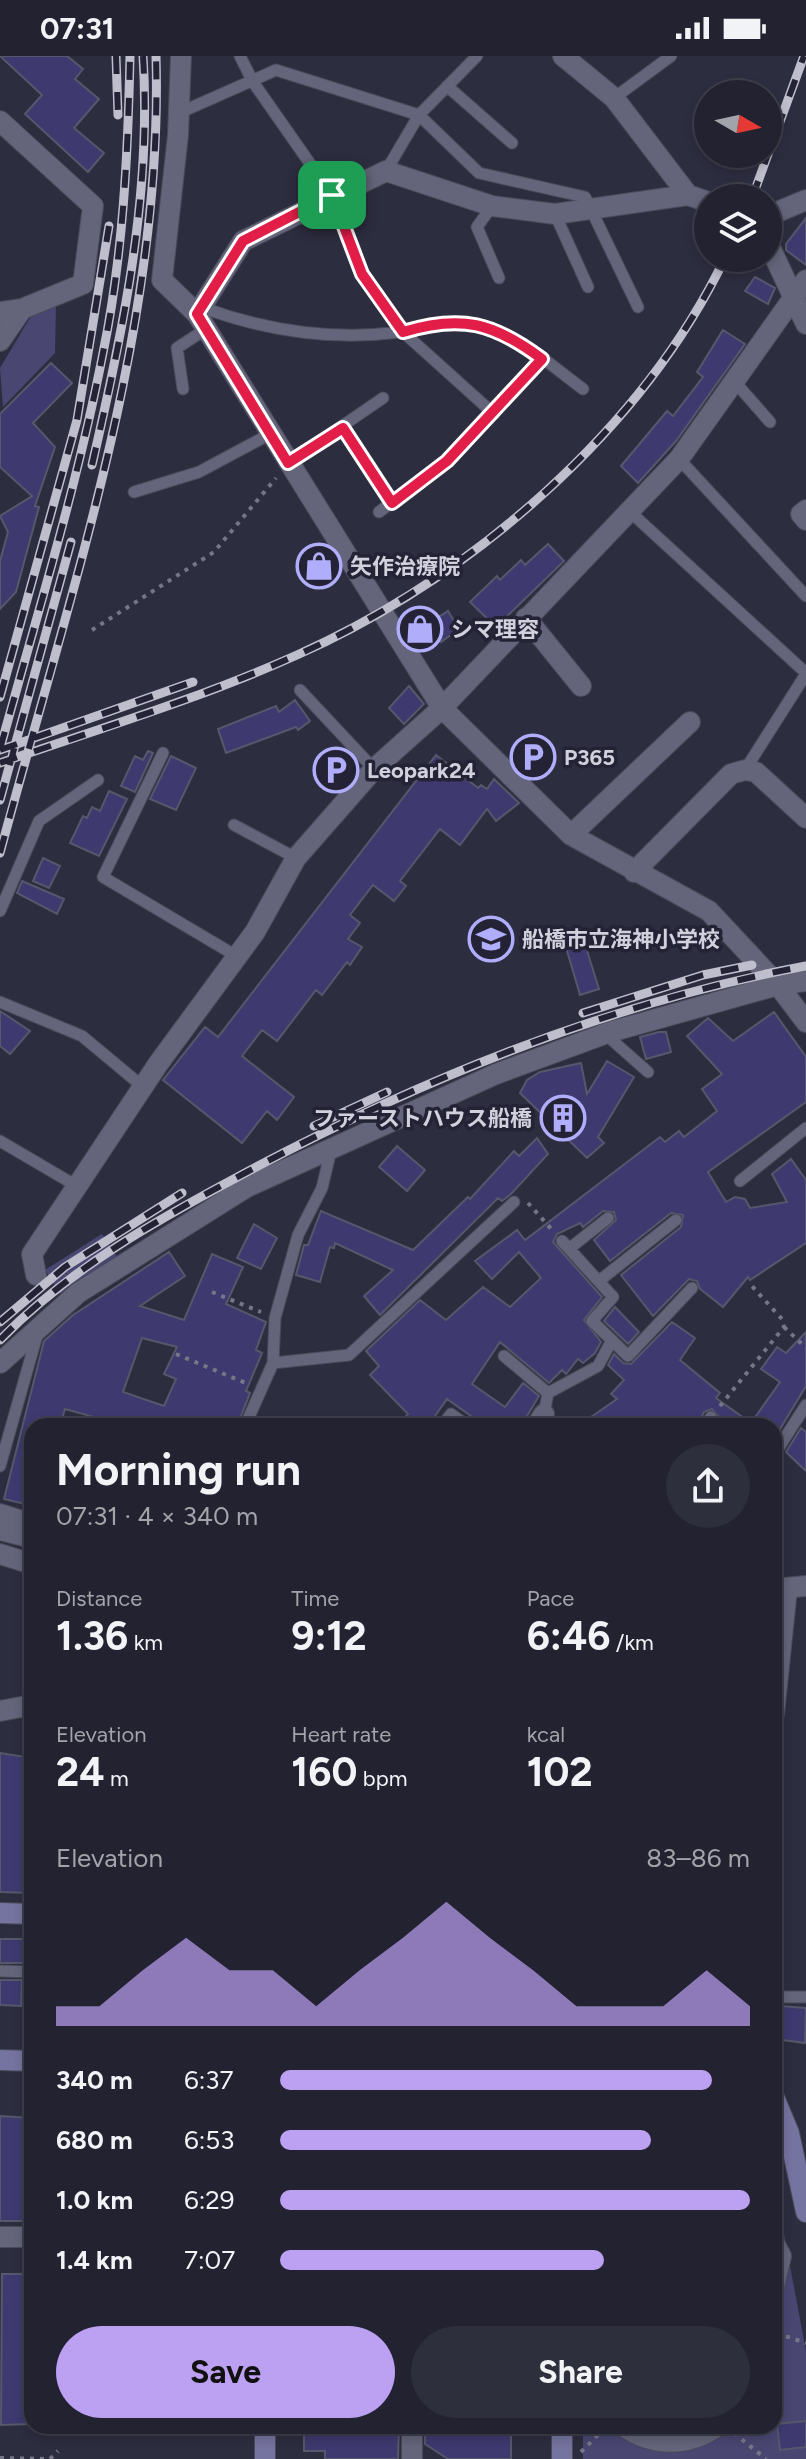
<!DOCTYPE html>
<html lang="en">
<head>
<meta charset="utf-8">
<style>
  :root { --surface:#222230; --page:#2e2f3c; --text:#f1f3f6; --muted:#a2a4ab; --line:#3f3f4c; --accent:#bca0f2 }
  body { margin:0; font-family:Figtree,"Noto Sans JP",sans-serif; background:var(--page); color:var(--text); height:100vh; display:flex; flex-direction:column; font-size:30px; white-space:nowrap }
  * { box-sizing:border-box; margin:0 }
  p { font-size:26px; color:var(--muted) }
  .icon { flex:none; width:44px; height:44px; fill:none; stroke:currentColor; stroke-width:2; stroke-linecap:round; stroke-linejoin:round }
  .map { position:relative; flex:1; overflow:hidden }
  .details { position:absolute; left:24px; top:1362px; width:758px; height:1016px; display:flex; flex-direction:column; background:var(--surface); border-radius:24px; box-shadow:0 4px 12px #0003,0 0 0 2px var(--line) }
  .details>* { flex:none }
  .needle { width:52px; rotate:99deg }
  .buttons { position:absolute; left:694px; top:24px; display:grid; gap:16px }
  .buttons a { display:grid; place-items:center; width:88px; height:88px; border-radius:50%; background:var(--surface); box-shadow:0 4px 12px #0003,0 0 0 2px var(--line); font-size:40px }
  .pin { position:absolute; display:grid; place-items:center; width:68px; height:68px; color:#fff; margin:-34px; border-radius:16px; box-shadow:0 4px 12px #0006 }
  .round { display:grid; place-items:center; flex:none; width:84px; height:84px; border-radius:42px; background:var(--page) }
  .summary { display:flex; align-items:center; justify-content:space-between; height:136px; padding:0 32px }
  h1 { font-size:44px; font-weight:700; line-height:60px }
  .stats { display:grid; grid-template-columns:repeat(3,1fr); gap:12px; height:136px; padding:8px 32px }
  .stats div { display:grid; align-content:center }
  .stats b { font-size:40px; font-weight:700 }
  .stats small { font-size:22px; font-weight:400 }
  .stats p { font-size:22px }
  .chart { height:224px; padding:16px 32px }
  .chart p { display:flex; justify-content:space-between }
  .chart svg { width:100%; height:144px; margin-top:8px; fill:var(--accent); opacity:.7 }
  .cta { display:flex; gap:16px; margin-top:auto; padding:16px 32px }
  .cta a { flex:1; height:92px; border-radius:48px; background:var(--accent); color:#111; font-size:32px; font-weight:700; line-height:92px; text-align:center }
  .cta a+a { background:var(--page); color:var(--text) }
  ul { padding:0 32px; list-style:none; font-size:26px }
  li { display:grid; grid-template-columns:128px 96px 1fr; align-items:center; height:60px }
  li i { height:20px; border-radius:10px; background:var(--accent) }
  .status { display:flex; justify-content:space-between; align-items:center; height:56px; padding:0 40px; background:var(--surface); direction:ltr }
  .status svg { height:22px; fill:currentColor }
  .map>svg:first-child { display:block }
  .green { fill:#494772 }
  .building { fill:#3e396f; stroke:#57576c; stroke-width:2; fill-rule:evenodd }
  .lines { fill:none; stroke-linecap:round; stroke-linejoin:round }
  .lane-casing { stroke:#4a4a5a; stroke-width:13 }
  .street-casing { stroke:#4a4a5a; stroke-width:22 }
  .secondary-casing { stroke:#4a4a5a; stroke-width:22 }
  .path { stroke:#767686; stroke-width:4; stroke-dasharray:4 6; stroke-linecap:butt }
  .lane { stroke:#64647a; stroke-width:11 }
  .street { stroke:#64647a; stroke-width:20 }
  .secondary { stroke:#75739f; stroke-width:20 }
  .rail-casing { stroke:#bebecc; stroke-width:9 }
  .rail { stroke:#242336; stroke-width:6; stroke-dasharray:18; stroke-linecap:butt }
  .route-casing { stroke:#fff; stroke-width:16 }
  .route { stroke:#e11d48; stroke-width:10 }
  .labels { text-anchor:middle; stroke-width:7; stroke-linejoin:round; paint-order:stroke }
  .poi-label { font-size:22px; font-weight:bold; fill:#d1d1de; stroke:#242336; text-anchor:start }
</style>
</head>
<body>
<div class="status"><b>07:31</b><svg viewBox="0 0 49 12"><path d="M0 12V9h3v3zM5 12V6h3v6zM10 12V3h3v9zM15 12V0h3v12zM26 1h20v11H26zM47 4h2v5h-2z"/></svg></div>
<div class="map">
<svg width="806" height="2403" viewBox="0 0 806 2403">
  <rect width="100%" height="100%" fill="#2d2d40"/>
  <path class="green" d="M56 247 55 297 3 351 0 312 34 255Z
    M102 1178 117 1201 60 1238 45 1214Z
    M774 2125 806 2295V2403H583V2370H774Z"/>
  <path class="building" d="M0 0H67L83 13 75 23 99 43 74 72 104 97 88 116 25 58 42 39Z
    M806 162V209L786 194V188Z
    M755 221 775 232 768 248 745 235Z
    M723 274 745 288 676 385 638 427 621 410 667 355 673 360 703 321 697 316Z
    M51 307 72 327 33 367 55 391 35 450 39 451 16 536 0 553V505L8 476 0 460 32 440 0 411V358Z
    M548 488 564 505 496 571 470 546 497 520 500 524 521 504 525 509Z
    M448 555 459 573 441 586 429 567Z
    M409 630 424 648 404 668 389 652Z
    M295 644 310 665 298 674 296 671 226 697 218 673 276 650 279 656Z
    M148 695 153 697 135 736 121 730 135 700 143 704Z
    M436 699 478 732 481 729 487 733 494 723 519 747 496 765 487 753 460 789 440 773 400 825 406 830 394 845 373 829 350 859 360 867 348 883 362 891 350 909 347 906 322 939 316 934 277 985 262 974 242 1000 294 1041 277 1064 267 1055 242 1087 163 1024 205 971 218 981Z
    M171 700 196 712 176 754 150 743Z
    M109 735 127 743 99 800 70 787 83 760 87 762 92 751 100 755Z
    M43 802 60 810 49 832 33 825Z
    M22 825 64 843 57 858 17 837Z
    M583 882 599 933 580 939 565 888Z
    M0 955 30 975 10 998 0 990Z
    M774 956 806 1001V1046L708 1116 726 1146 735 1141 745 1143 750 1152 787 1146 772 1118 791 1103 806 1124V1187L750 1224 748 1221 723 1251 700 1233 697 1225 689 1223 653 1260 621 1219 681 1171 683 1159 671 1157 610 1205 594 1184 616 1164 614 1156 603 1155 583 1171 580 1167 557 1178 553 1186 602 1241 584 1264 601 1286 595 1297 583 1307 578 1303 566 1318 562 1314 549 1327 500 1286 472 1328 505 1351 523 1327 539 1340 521 1370H485L447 1343 428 1370H420L406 1360 408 1358 370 1319 379 1310 366 1295 420 1244 446 1264 483 1231 510 1251 541 1222 519 1196 492 1223 475 1205 517 1174 525 1184 660 1081 665 1086 679 1075 684 1081 717 1055 702 1033 722 1018 687 980 708 962 733 985Z
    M659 976H666L671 996 646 1003 640 981Z
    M607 1005 634 1021 598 1081 604 1087 587 1102 520 1037 527 1024 540 1016 581 1007 587 1038Z
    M537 1082 548 1098 511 1138 502 1145 498 1142 380 1259 364 1240 393 1214 335 1187 334 1192 330 1191 320 1226 296 1219 304 1189H308L321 1155 413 1194 468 1141 470 1143 514 1095 519 1100Z
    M397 1090 425 1114 407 1135 379 1111Z
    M254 1168 277 1182 261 1213 237 1202Z
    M169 1196 185 1220 140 1250 184 1264 212 1198 243 1211 226 1248 266 1266 256 1294 262 1297 246 1335 250 1337 237 1370H126L65 1353 62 1363 52 1361 49 1370H32L29 1449 4 1443 44 1285 73 1259ZM142 1282 177 1291 164 1318 176 1323 164 1350 123 1336Z
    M615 1251 639 1276 628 1288 604 1265Z
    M672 1266 695 1282 680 1304 720 1337 716 1342 751 1367 780 1326 761 1313 777 1291 786 1297 806 1276V1330L774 1383V1370H715L719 1361 712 1353 704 1356 697 1370H578L617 1343 611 1338 624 1324 608 1309 614 1298 623 1307 631 1308Z
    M801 1372 806 1376V1415L786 1396Z
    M0 1697 32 1702 27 1742H32V1837L0 1836Z
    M0 1883H24V1907H0Z
    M0 1924H22L21 1950 0 1949Z
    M780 1950 806 1952 805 1987 775 1983Z
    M0 2060 32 2062V2165H0Z
    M2 2218H32V2368L1 2369Z
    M806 2365V2391L780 2394 777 2368Z
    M304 2370H399L398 2403H325V2395H304Z
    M425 2370H511V2403H448L425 2388Z"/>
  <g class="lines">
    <g class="lane-casing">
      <path id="lane" d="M240 0 253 26 332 139 362 218 403 276 494 358
        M447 30 512 87
        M614 42 671 0
        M179 57 276 14 419 59 479 117 585 141 638 251
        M386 115 419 59 477 0
        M492 150 477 171 499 222
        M555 158 588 231
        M201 251C266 275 331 285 400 276 428 272 450 262 479 269 519 278 551 310 583 333
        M734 325 770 366
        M183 333 177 292 206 273
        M343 372 392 447
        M679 403 806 540
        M288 407 383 342
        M134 436 199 416 270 378
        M627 453 806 617
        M379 456 447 405 542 303
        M300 634 374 713
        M163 697 103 821 238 901
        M745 714 806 618
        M234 769 296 802
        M0 855 39 765 98 724
        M0 946 82 980 142 1030
        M610 976 613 985 648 1016
        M0 1085 75 1129
        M740 1125 806 1072
        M562 1185 613 1241 592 1265 628 1300 692 1232
        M570 1192 608 1162
        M599 1225 676 1164
        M504 1300 548 1337 544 1358
        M273 1307 275 1262 298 1179 322 1132 331 1094
        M548 1337 598 1310 612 1284
        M245 1370 273 1307 349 1299 514 1146
        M442 1370 451 1358 468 1370
        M705 1370 711 1361
        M774 1399 806 1349
        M0 1410 38 1276
        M0 1915 32 1916
        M774 1941H806"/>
    </g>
    <g class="street-casing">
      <path id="street" d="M181 0 178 79 162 224 197 258 442 652 571 779 709 855 778 929 806 966
        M563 0 614 42 688 139 708 146
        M0 65 93 150 83 228 22 253 0 256
        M768 160 806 144
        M768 187 806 268
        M197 258 243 185 386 115 492 150 555 158 688 139
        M0 285 22 253
        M806 454 801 458 806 464
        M526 562 581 630
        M571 779 690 666
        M634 816 731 718 745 714 756 716 806 762
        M36 1219 32 1198 158 1008 255 876 296 802 374 713 442 652 679 403 806 224
        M0 1307 78 1237 247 1131 496 1018 610 976 778 929 806 925
        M536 1370 544 1358
        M0 1458 32 1468
        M0 1474 32 1482
        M0 1498 32 1508
        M774 1533 806 1530
        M0 1655 32 1649
        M774 1658 787 1533
        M0 2181H32
        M774 2187 781 2200 774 2231
        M623 2370C653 2391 688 2391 718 2370
        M412 2403V2370"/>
    </g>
    <g class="secondary-casing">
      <path id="secondary" d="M0 1857 32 1858
        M0 2004 32 2005
        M774 2041 789 2077 806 2156
        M265 2370V2403
        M562 2403V2370"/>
    </g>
    <path class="path" d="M92 574 214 496 276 422
      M528 1147 554 1176
      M212 1236 261 1256
      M784 1271 806 1292
      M176 1298 248 1328
      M720 1350 784 1271 782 1263 750 1228
      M774 2256 779 2278 806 2287
      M734 2377 766 2403
      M581 2396 603 2374
      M0 2402 50 2403 58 2395"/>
    <use href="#lane" class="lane"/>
    <use href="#street" class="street"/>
    <use href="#secondary" class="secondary"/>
    <g class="rail-casing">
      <path id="rail" d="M116 0 118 59
        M752 142 804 0
        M92 409C123 275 152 138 143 0
        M0 641 77 364 109 170
        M0 693C36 562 77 431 103 297 123 200 128 99 130 0
        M0 694 193 626
        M0 707C99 673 201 642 297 599 471 521 641 376 725 202
        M0 744 71 486
        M0 797C69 539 164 269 156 0
        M583 957 703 919 752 909
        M314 1070 387 1036
        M0 1266 65 1211 182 1137
        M0 1284C70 1212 157 1164 245 1117 421 1023 609 947 806 910"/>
    </g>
    <use href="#rail" class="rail"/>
  </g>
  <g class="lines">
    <g class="route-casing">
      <path id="route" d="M332 139 362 218 403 276C461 258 494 267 542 303L447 405 392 447 343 372 288 407 197 258 243 185Z"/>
    </g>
    <use href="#route" class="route"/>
  </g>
  <defs>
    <g id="shop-ring" transform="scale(2.3)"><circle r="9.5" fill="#242336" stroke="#b0aefa" stroke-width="1.5"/><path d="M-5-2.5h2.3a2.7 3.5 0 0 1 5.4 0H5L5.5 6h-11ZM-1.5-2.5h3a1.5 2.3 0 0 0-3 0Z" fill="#b0aefa"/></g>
    <g id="parking-ring" transform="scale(2.3)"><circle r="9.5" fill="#242336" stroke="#b0aefa" stroke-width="1.5"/><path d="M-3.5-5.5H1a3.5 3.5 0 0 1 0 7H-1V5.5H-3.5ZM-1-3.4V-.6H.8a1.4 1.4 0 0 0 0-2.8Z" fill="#b0aefa"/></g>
    <g id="school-ring" transform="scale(2.3)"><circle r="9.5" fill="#242336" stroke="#b0aefa" stroke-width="1.5"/><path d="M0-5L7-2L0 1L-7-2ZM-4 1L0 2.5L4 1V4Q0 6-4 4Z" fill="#b0aefa"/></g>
    <g id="building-ring" transform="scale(2.3)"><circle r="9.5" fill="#242336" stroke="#b0aefa" stroke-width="1.5"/><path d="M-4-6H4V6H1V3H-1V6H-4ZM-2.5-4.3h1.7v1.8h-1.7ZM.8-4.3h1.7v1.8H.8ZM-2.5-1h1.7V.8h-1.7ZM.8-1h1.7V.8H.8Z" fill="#b0aefa"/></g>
  </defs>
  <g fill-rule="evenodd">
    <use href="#shop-ring" x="319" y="510"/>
    <use href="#shop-ring" x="420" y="573"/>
    <use href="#parking-ring" x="533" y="701"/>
    <use href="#parking-ring" x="336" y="714"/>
    <use href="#school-ring" x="491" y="883"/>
    <use href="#building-ring" x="563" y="1062"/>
  </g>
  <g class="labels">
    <g class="poi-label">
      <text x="350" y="518">矢作治療院</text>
      <text x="451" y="581">シマ理容</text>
      <text x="564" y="709">P365</text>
      <text x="367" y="722">Leopark24</text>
      <text x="522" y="891">船橋市立海神小学校</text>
      <text x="532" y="1070" text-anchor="end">ファーストハウス船橋</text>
    </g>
  </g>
</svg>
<div class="buttons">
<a><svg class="needle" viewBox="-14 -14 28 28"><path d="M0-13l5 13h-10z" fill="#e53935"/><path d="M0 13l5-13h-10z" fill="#a2a4ab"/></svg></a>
<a><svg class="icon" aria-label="layers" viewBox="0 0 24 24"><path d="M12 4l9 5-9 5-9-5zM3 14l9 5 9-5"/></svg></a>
</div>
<div class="pin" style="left:332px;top:139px;background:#1e9e55"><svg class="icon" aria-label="arrive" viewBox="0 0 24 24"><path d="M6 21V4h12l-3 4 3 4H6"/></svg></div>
<section class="details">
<div class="summary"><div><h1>Morning run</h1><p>07:31 · 4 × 340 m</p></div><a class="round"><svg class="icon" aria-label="share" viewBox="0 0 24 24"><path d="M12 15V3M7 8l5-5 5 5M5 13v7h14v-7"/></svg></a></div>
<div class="stats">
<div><p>Distance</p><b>1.36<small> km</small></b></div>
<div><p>Time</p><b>9:12</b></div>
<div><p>Pace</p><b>6:46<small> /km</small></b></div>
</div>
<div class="stats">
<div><p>Elevation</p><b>24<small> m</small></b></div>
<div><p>Heart rate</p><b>160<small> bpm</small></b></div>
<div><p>kcal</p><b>102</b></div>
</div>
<div class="chart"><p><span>Elevation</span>83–86 m</p>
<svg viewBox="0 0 160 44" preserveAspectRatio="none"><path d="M0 44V38L10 38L20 27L30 17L40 27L50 27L60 38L70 27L80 17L90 6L100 17L110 27L120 38L130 38L140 38L150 27L160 38V44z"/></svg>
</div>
<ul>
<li><b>340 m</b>6:37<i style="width:92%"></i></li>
<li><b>680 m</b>6:53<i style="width:79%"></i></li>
<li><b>1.0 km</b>6:29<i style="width:100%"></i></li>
<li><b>1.4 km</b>7:07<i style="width:69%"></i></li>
</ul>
<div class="cta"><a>Save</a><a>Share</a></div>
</section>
</div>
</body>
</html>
